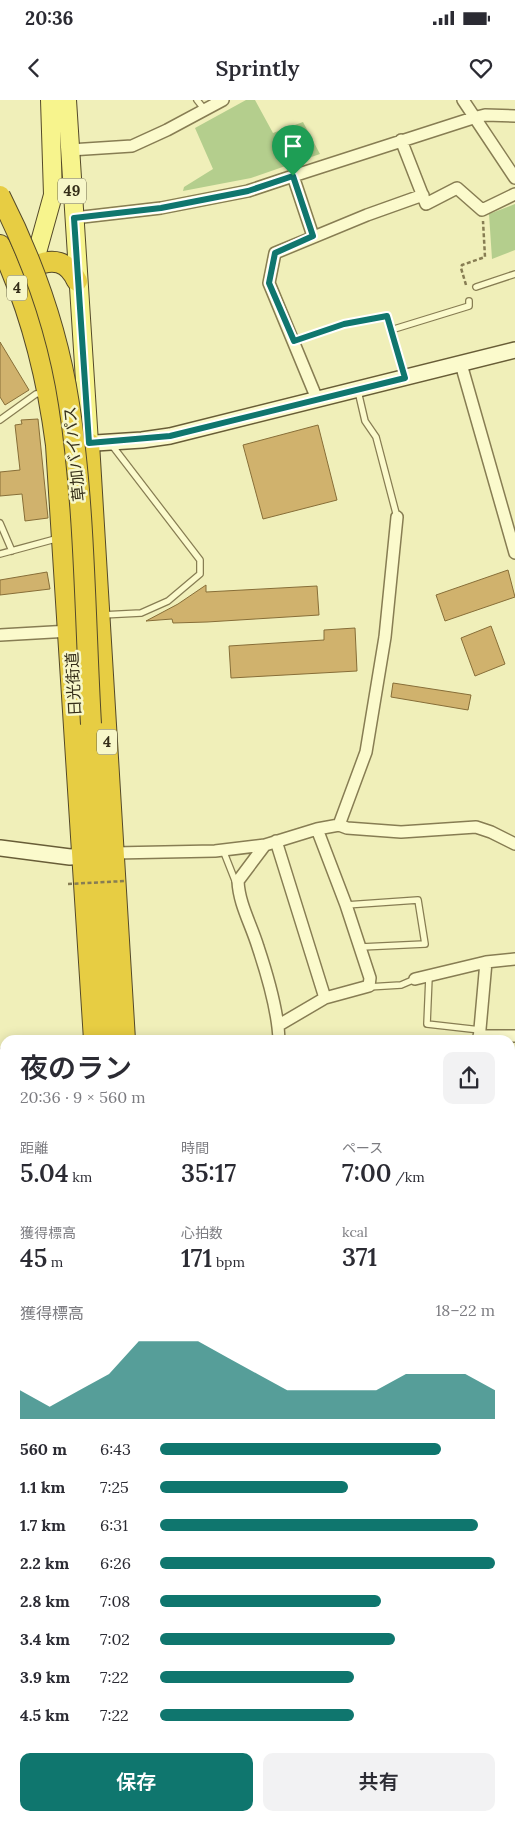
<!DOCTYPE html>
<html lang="ja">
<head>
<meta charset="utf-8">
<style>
  :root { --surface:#fff; --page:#f2f2f3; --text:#2b2b33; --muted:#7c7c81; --accent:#0f766e }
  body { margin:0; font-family:Lora,"Noto Sans JP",serif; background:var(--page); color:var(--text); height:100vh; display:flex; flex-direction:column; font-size:19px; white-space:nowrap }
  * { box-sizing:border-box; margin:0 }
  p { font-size:16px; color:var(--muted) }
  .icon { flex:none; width:28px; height:28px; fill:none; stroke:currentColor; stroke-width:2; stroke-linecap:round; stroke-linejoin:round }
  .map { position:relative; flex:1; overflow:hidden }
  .drawer { position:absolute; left:0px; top:935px; width:515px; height:786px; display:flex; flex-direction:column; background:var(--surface); border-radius:15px 15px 0 0; box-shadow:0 2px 12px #0003 }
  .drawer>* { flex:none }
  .pin { position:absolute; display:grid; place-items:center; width:42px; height:42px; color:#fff; margin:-51px -21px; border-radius:50% 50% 50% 0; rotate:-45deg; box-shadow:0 0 5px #0007 }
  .pin .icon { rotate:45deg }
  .round { display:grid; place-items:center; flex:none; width:52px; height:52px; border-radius:10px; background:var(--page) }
  .headline { display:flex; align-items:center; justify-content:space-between; height:85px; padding:0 20px }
  h1 { font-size:28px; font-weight:600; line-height:38px }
  .figures { display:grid; grid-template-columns:repeat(3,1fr); gap:8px; height:85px; padding:5px 20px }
  .figures div { display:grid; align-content:center }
  .figures b { font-size:25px; font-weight:600 }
  .figures small { font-size:14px; font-weight:400 }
  .figures p { font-size:14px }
  .chart { height:140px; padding:10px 20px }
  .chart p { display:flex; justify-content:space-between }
  .chart svg { width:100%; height:90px; margin-top:5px; fill:var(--accent); opacity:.7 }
  .cta { display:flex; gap:10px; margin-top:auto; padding:10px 20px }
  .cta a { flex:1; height:58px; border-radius:10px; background:var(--accent); color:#fff; font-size:20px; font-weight:600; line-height:58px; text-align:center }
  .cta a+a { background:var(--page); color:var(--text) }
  ul { padding:0 20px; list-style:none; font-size:16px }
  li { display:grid; grid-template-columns:80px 60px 1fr; align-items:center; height:38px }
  li i { height:12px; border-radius:6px; background:var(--accent) }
  .status { display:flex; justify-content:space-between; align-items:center; height:35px; padding:0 25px; background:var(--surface); direction:ltr }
  .status svg { height:14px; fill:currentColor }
  header { display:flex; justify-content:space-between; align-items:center; height:65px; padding:0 20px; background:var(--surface); font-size:22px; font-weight:600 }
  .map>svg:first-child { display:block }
  .green { fill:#b4ce8d }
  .building { fill:#d0b26d; stroke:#876e38 }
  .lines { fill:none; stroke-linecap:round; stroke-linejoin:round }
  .lane-casing { stroke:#877d53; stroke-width:8 }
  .street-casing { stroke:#877d53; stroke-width:14 }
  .secondary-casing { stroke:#685d37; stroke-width:18 }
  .primary-casing { stroke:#544929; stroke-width:20 }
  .highway-casing { stroke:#544929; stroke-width:22 }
  .path { stroke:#877d53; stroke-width:2.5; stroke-dasharray:4 2.5; stroke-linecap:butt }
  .lane { stroke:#fbfacc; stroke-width:5.5 }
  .street { stroke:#fbfacc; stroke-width:11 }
  .secondary { stroke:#fbfacc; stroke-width:15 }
  .primary { stroke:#f7f48d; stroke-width:18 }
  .highway { stroke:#e7cd43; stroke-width:20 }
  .highway-bridge-casing { stroke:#544929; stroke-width:22; stroke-linecap:butt }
  .path-bridge { stroke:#877d53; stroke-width:2.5; stroke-dasharray:4 2.5; stroke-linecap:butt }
  .highway-bridge { stroke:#e7cd43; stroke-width:20 }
  .route-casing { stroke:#fff; stroke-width:10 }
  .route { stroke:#0f766e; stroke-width:6 }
  .labels { text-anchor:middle; stroke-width:5; stroke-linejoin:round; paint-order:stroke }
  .shield { fill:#f7f7c9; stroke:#6f6a4e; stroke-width:1 }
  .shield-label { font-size:15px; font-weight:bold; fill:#352e19 }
  .street-label { font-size:16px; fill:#352e19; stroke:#f7f7c9 }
</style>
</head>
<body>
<div class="status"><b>20:36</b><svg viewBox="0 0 49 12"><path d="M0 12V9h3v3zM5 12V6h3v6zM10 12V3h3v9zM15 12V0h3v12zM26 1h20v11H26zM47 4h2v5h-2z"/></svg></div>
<header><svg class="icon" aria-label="back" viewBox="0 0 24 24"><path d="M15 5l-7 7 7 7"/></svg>Sprintly<svg class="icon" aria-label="heart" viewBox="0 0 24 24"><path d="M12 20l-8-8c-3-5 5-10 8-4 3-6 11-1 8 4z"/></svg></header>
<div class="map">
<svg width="515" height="1721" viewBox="0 0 515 1721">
  <rect width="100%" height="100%" fill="#f0efb9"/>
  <path class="green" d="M246 0H255L273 33 303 22 320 54 251 78 183 91 184 87 213 69 195 28Z
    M515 104V150L492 159 489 114Z
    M515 1138V1191L510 1193V1140Z"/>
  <path class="building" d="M0 242 29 290 5 305 0 297Z
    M38 319 48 418 25 421 22 394 0 396V372L20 370 15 325 22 324 21 320Z
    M318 325 337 400 263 419 243 345Z
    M508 470 515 497 445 521 436 495Z
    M47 472 50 489 0 495V480Z
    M206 485V492L317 486 319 515 207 522 173 523 172 519 146 521 178 504Z
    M491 526 505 564 475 576 461 538Z
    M355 528 357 571 231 578 229 546 324 540V530Z
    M393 583 471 595 468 610 391 597Z"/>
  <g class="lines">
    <g class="lane-casing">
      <path id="lane" d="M197 0 205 10
        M476 187 515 174
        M391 230 404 276
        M295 241 344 224 387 216 391 230 469 206V201
        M358 291 365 321 376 337 397 417
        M0 320 36 294 44 293
        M0 423 12 451
        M0 454 59 438
        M102 515 141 513 168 501 200 474V460L111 344
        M223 750 236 783
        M346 805 418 800 425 844 361 847
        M429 877 427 924 480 930
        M368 887 401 885 415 879
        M74 940 90 938
        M3 951 5 963
        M510 1134 515 1132
        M0 1403 5 1402
        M0 1485 5 1484
        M510 1581 515 1595
        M0 1618H5
        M510 1711 515 1704
        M502 1721 506 1716"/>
    </g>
    <g class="street-casing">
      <path id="street" d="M463 0 515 78
        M401 40 426 104 457 88 482 110 515 94
        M70 50 132 46 167 30 223 0
        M74 118 161 108 248 91 293 76
        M313 136 293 76 473 18 485 15 515 16
        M461 264 515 453
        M317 299 269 183 275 153 367 115 423 95
        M0 535 70 531
        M339 725 366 652 385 537 397 417
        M317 729 346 805 370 878 369 886 325 898
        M276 741 325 898 279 925
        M265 745 238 781C239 804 251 824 258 847 267 874 278 911 279 940
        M114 753 215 751 265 745 317 729 339 725 347 728 401 732 476 727 491 732 515 744
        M415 879 486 862 515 859
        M479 936H515
        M479 940 486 862
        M510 1038H515
        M0 1079 5 1076
        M0 1114 5 1124
        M0 1215 5 1216
        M510 1380H515
        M0 1571 5 1572
        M358 1716 360 1721
        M466 1716 468 1721"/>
    </g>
    <g class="secondary-casing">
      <path id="secondary" d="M80 344 142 340 170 336 515 250
        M0 748 70 757 83 756
        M510 1269H515
        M0 1299H5"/>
    </g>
    <g class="primary-casing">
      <path id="primary" d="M67 0 89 343
        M33 167 53 95 50 0"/>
    </g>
    <g class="highway-casing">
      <path id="highway" d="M0 145C30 208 47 276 56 345L94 940
        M31 184 33 167C53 157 68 161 77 181
        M89 343 125 940
        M91 624 109 940
        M147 1716 148 1721
        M164 1716V1721"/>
    </g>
    <path class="path" d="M466 185 461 168 462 165 485 157 483 121"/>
    <use href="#lane" class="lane"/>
    <use href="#street" class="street"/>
    <use href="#secondary" class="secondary"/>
    <use href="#primary" class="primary"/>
    <use href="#highway" class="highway"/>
    <g class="highway-bridge-casing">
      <path id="highway-bridge" d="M0 96C33 161 58 232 69 304 85 406 85 520 91 624"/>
    </g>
    <path class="path-bridge" d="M68 784 125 781"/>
    <use href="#highway-bridge" class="highway-bridge"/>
  </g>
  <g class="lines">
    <g class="route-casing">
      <path id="route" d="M293 76 313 136 275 153 269 183 294 241 344 224 387 216 405 278 170 336 89 343 74 118 161 108 248 91Z"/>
    </g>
    <use href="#route" class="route"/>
  </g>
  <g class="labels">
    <g class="shield">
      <rect x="58" y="78.5" width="28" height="25" rx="4"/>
      <rect x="7" y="175.5" width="20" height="25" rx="4"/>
      <rect x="97" y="629.5" width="20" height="25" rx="4"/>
    </g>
    <g class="shield-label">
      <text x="72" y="96">49</text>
      <text x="17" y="193">4</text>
      <text x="107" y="647">4</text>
    </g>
    <g class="street-label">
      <text transform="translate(74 354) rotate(-96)" y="6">草加バイパス</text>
      <text transform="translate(73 584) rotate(-93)" y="6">日光街道</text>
    </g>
  </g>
</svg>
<div class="pin" style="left:293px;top:76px;background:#1e9e55"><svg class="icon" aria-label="arrive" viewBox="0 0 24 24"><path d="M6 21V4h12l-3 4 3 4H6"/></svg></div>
<section class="drawer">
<div class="headline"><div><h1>夜のラン</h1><p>20:36 · 9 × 560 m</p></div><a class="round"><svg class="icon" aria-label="share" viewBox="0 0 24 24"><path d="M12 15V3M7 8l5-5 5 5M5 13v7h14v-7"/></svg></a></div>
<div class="figures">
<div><p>距離</p><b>5.04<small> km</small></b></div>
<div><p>時間</p><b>35:17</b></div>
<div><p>ペース</p><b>7:00<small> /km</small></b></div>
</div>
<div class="figures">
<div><p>獲得標高</p><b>45<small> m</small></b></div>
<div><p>心拍数</p><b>171<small> bpm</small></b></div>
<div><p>kcal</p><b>371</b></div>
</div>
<div class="chart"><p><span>獲得標高</span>18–22 m</p>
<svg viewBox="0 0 160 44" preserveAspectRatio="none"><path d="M0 44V30L10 38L20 30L30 22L40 6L50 6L60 6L70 14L80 22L90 30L100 30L110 30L120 30L130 22L140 22L150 22L160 30V44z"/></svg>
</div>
<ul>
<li><b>560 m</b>6:43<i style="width:84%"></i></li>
<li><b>1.1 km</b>7:25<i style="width:56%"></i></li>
<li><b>1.7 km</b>6:31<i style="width:95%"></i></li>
<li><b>2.2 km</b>6:26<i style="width:100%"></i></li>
<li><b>2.8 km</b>7:08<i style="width:66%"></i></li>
<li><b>3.4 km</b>7:02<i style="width:70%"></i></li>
<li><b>3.9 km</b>7:22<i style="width:58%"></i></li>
<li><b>4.5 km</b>7:22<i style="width:58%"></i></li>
</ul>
<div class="cta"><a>保存</a><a>共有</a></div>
</section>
</div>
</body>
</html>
